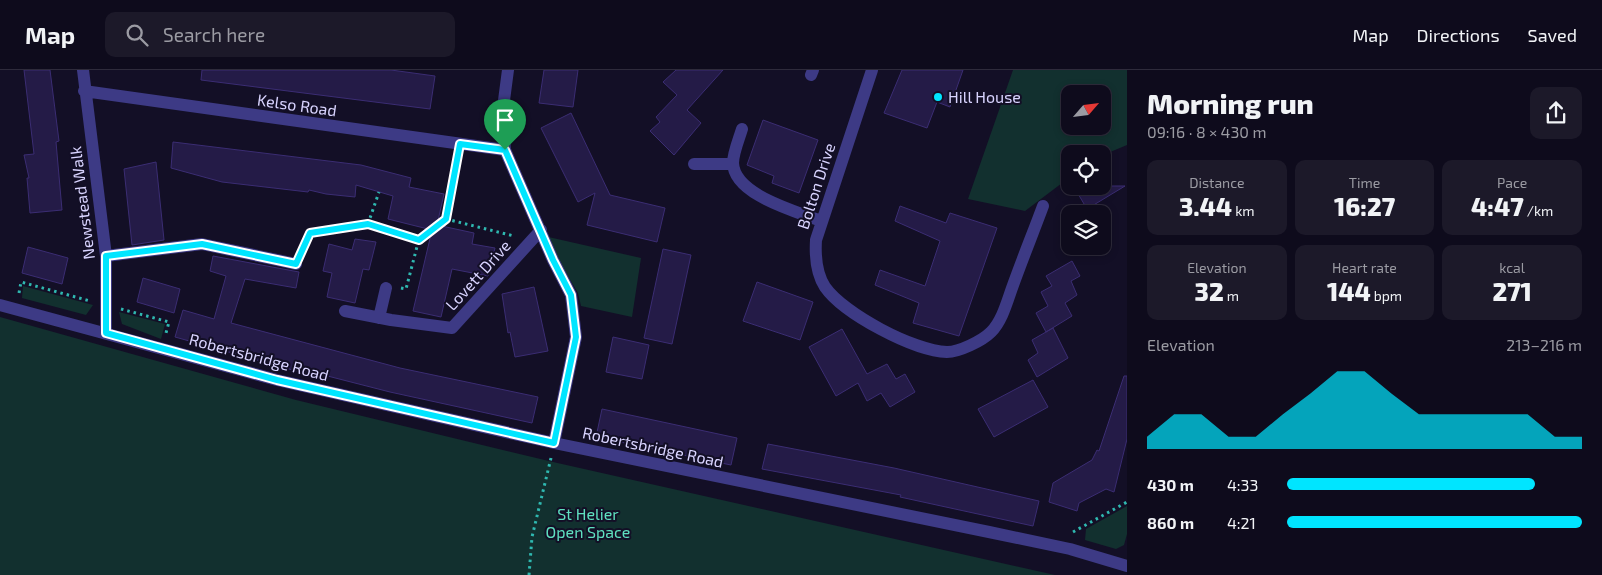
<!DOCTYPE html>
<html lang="en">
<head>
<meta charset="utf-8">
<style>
  :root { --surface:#0e0b1c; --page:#1c1929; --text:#f1f3f6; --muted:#9b9ba3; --line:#2e2b3b; --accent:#00e5ff }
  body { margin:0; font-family:"Exo 2",sans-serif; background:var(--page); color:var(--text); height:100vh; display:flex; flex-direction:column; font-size:19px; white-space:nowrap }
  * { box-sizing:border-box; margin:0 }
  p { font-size:16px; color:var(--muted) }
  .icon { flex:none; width:28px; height:28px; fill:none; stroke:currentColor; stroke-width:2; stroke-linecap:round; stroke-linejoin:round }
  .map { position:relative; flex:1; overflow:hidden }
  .drawer { display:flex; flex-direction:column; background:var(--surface); width:475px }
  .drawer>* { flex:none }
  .needle { width:32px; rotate:62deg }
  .fabs { position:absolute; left:1061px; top:15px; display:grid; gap:10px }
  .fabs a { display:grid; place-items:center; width:50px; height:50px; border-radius:10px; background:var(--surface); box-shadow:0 2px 8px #0003,0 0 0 1px var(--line); font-size:25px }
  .pin { position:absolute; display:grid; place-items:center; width:42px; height:42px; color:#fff; margin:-51px -21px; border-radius:50% 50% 50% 0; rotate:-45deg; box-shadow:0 0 5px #0007 }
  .pin .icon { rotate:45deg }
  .round { display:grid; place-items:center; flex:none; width:52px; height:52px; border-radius:10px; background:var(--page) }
  .summary { display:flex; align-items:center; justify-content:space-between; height:85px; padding:0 20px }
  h1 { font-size:28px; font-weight:800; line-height:38px }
  .metrics { display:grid; grid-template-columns:repeat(3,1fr); gap:8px; height:85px; padding:5px 20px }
  .metrics div { display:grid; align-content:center; border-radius:10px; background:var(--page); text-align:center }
  .metrics b { font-size:25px; font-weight:800 }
  .metrics small { font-size:14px; font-weight:400 }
  .metrics p { font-size:14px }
  .chart { height:140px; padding:10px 20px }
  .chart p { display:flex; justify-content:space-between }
  .chart svg { width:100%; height:90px; margin-top:5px; fill:var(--accent); opacity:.7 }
  ul { padding:0 20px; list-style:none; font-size:16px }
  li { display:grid; grid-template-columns:80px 60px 1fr; align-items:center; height:38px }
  li i { height:12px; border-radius:6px; background:var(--accent) }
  header { display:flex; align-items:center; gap:30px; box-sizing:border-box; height:70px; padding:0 25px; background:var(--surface); border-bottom:1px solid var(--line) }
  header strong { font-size:24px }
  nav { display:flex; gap:28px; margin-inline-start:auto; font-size:18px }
  .search { width:350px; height:45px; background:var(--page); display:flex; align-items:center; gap:12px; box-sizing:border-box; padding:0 18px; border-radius:10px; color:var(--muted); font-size:19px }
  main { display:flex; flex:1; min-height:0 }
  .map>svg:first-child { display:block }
  .green { fill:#12302f; fill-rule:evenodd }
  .building { fill:#241b47; stroke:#3b2d73 }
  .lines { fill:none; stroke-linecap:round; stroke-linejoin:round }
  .path { stroke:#2fb8b0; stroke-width:3; stroke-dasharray:2.5 4; stroke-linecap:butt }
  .lane { stroke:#3d3a85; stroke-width:12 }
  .street { stroke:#3d3a85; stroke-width:12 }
  .route-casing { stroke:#fff; stroke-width:10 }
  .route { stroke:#00e5ff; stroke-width:6 }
  .poi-dot { fill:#00e5ff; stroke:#130f26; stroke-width:2 }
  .labels { text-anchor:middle; stroke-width:4; stroke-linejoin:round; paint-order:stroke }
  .poi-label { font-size:16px; fill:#d9d4ff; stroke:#130f26; text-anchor:start }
  .street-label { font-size:16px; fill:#d9d4ff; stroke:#130f26 }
  .park-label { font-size:16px; fill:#5fe0c0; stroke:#130f26 }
</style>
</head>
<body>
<header>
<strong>Map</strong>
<div class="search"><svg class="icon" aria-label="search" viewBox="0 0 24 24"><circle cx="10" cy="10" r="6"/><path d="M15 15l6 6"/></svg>Search here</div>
<nav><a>Map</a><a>Directions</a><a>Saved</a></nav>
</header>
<main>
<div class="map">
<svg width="1127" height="505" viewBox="0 0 1127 505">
  <rect width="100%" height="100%" fill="#130f26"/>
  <path class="green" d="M1013 0H1127V75L1103 85 1070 84V107L1025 141 968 129ZM1070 24H1102V56H1070Z
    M544 166 641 188 632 247 581 236 578 223Z
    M23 216 93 235 86 245 22 228Z
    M119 242 165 254 161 269 122 254Z
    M0 247 296 330 553 392 1055 505H0Z
    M1127 436V464L1124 475 1116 479 1085 470 1086 459Z"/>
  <path class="building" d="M24 0H50L59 71 56 72 62 140 30 143 27 108H29L24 85 34 84Z
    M202 0H391L435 6 430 39 201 10Z
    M544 0H578L573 37 539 33Z
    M676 0H723L687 40 701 53 674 85 650 61 660 52 656 47 677 25 663 12Z
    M902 0H963L950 37 937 32 927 58 884 43Z
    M571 43 610 125 665 138 657 172 587 155 595 123 578 132 541 58Z
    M763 50 818 70 799 123 772 113 774 106 747 95Z
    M173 72 361 95 411 108 409 117 444 124 437 155 474 163 472 174 495 178 488 206 452 199 441 247 413 241 432 160 388 149 393 126 356 115 355 127 326 124 309 120 308 122 222 112 171 98Z
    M156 92 164 170 132 175 124 99Z
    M1086 116H1125L1087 139 1077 122Z
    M900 136 946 153 950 143 997 158 959 266 913 253 919 233 875 215 880 200 925 216 940 171 895 151Z
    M355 169 376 172 369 200 363 199 355 233 327 227 332 203 323 201 329 174 352 180Z
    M28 177 68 188 62 214 22 203Z
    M663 179 691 185 672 274 644 268Z
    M213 186 299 202 296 218 245 209 231 253 400 298 538 327 532 353 390 322 308 301 307 304 175 267 183 240 214 249 226 206 210 201Z
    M1072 191 1080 206 1071 211 1077 225 1065 233 1072 246 1046 262 1036 243 1048 236 1041 222 1052 216 1046 206Z
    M143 208 180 219 174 243 137 232Z
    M757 212 813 232 800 270 743 251Z
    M534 217 548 281 515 287 510 262 508 263 502 224Z
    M1053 258 1068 288 1037 307 1028 290 1038 283 1032 270Z
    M842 259 867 304 887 294 896 309 905 304 915 322 890 337 881 323 867 331 858 313 836 326 809 277Z
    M613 267 649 275 642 309 606 302Z
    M1124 306H1127V369L1114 422 1106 419 1079 433 1077 441 1049 432 1053 413 1092 390 1097 380 1099 381Z
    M1033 310 1048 337 994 367 978 339Z
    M602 339 737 368 731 395 596 367Z
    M768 374 894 398 1039 431 1033 456 900 427 901 425 762 399Z"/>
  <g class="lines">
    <path class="path" d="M446 149 514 166
      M368 154 379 122
      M303 179 310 163 368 154 419 169
      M401 218 406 219 419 169 446 149 457 89
      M19 223 21 212 90 231
      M121 239 169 252 166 263
      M1073 462 1127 432
      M529 505 532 467 551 388"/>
    <path class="lane" d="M811 5 813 0
      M106 186 202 174 296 194"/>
    <path class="street" d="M83 0 106 186V263
      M508 0 503 38 505 80 553 190 571 225 576 267 554 373
      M872 0 816 170C815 186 816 203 825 217 844 244 914 281 947 282 959 282 982 271 991 262 1002 251 1007 232 1012 218 1022 190 1033 163 1043 136
      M84 21 505 80
      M742 59C739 69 733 83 733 93 734 125 796 141 821 151
      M694 94H733
      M0 235 277 310 554 373 989 462 1070 479 1127 496
      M345 241 391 250 452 258 541 160
      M379 248 386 218"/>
  </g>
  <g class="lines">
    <g class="route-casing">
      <path id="route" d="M460 74 505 80 553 190 571 225 576 267 554 373 277 310 106 263V186L202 174 296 194 310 163 368 154 419 170 446 149Z"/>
    </g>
    <use href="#route" class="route"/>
  </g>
  <circle class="poi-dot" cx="938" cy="27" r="5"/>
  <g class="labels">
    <g class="poi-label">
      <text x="948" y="33">Hill House</text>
    </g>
    <g class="street-label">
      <text transform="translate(297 35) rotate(8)" y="6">Kelso Road</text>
      <text transform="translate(816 116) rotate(-72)" y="6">Bolton Drive</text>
      <text transform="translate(82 133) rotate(-97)" y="6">Newstead Walk</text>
      <text transform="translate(478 205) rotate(-48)" y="6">Lovett Drive</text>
      <text transform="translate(259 287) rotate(15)" y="6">Robertsbridge Road</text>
      <text transform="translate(653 377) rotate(12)" y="6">Robertsbridge Road</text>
    </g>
    <g class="park-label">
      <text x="588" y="450">St Helier<tspan x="588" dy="18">Open Space</tspan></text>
    </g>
  </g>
</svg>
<div class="fabs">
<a><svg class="needle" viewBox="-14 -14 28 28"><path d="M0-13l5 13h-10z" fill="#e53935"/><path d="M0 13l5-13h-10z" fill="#9b9ba3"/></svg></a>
<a><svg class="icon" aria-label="locate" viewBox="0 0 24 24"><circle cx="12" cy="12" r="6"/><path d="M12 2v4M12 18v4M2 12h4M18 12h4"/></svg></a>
<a><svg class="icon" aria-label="layers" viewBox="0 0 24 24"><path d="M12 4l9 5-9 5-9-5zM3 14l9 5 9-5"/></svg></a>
</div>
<div class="pin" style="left:505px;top:80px;background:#1e9e55"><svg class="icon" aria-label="arrive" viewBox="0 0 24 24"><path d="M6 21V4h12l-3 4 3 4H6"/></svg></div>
</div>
<section class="drawer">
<div class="summary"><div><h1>Morning run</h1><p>09:16 · 8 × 430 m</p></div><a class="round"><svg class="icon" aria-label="share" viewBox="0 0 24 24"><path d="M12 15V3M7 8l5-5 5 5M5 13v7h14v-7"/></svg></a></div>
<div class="metrics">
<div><p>Distance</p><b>3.44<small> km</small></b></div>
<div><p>Time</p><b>16:27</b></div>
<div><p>Pace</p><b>4:47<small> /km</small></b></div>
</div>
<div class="metrics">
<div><p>Elevation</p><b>32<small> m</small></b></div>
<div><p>Heart rate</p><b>144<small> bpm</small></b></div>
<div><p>kcal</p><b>271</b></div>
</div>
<div class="chart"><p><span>Elevation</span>213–216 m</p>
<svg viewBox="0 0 160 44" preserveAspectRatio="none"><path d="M0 44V38L10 27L20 27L30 38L40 38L50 27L60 17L70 6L80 6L90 17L100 27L110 27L120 27L130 27L140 27L150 38L160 38V44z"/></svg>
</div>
<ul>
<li><b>430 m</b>4:33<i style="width:84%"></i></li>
<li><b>860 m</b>4:21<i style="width:100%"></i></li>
</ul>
</section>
</main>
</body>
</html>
